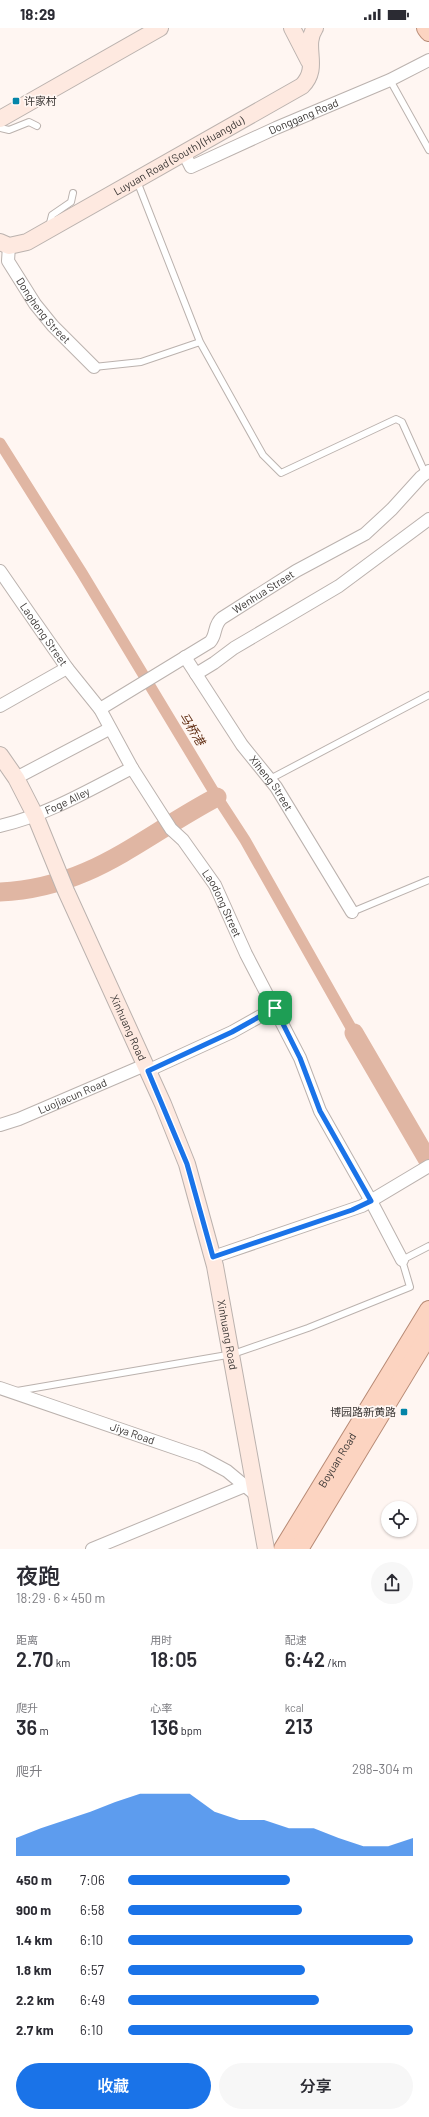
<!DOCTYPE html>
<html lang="zh">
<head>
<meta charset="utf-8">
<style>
  :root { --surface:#fff; --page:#f7f7f7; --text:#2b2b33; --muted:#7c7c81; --accent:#1a73e8 }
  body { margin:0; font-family:Barlow,"Noto Sans SC",sans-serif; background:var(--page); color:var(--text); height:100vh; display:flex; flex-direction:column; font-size:15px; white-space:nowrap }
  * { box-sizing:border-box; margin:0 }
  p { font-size:13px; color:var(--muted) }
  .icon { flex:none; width:22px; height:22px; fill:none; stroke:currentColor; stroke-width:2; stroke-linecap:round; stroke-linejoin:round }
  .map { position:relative; height:1521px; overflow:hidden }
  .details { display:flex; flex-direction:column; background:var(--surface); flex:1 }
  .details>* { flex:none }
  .controls { position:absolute; left:381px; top:1473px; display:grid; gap:8px }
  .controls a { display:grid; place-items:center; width:36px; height:36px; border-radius:50%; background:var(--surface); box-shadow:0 1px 3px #0004; font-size:20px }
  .pin { position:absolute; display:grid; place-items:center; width:34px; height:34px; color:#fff; margin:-17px; border-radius:8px; box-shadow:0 2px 6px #0006 }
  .round { display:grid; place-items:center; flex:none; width:42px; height:42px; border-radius:21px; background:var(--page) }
  .overview { display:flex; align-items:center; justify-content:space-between; height:68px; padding:0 16px }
  h1 { font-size:22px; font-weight:600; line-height:30px }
  .metrics { display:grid; grid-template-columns:repeat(3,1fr); gap:6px; height:68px; padding:4px 16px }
  .metrics div { display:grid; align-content:center }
  .metrics b { font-size:20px; font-weight:600 }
  .metrics small { font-size:11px; font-weight:400 }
  .metrics p { font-size:11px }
  .chart { height:112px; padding:8px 16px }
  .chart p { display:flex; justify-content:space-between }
  .chart svg { width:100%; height:72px; margin-top:4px; fill:var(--accent); opacity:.7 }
  .action { display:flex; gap:8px; margin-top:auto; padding:8px 16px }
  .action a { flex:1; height:46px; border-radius:24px; background:var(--accent); color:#fff; font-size:16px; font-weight:600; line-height:46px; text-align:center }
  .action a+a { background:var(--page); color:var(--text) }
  ul { padding:0 16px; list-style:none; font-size:13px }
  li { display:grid; grid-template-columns:64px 48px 1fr; align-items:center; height:30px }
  li i { height:10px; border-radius:5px; background:var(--accent) }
  .status { display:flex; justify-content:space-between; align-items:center; height:28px; padding:0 20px; background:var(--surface); direction:ltr }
  .status svg { height:11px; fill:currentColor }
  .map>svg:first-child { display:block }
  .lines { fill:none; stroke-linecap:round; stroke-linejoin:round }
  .canal { stroke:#e0b6a3; stroke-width:11 }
  .river { stroke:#e0b6a3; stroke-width:19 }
  .lane-casing { stroke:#bbb2ae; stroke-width:8 }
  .street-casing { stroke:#bbb2ae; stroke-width:14 }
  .secondary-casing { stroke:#bbb2ae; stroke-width:18 }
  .primary-casing { stroke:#b78a75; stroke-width:20 }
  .lane { stroke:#fff; stroke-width:6 }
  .street { stroke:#fff; stroke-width:12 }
  .secondary { stroke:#fee9e0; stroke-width:16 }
  .primary { stroke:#fcd4c1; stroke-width:18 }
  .route-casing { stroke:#fff; stroke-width:8 }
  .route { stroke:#1a73e8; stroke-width:5 }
  .poi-dot { fill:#0485a8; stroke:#fff6f2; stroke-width:1.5 }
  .labels { text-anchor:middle; stroke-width:3.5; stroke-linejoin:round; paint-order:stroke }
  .poi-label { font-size:11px; fill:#3b3735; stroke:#fff6f2; text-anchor:start }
  .street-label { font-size:11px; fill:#3b3735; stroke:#fff6f2 }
  .water-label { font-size:12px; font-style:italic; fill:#602c11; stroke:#fff6f2 }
</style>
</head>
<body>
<div class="status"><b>18:29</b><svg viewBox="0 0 49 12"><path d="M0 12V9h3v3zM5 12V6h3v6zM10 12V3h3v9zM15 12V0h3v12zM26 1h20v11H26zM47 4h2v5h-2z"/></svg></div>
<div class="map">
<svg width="429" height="1521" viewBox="0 0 429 1521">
  <rect width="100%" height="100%" fill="#fff6f2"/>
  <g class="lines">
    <path class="canal" d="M0 415 82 545 217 769 245 812 354 1005"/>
    <path class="river" d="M0 864C91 860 141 809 217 769
      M354 1005 429 1134"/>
    <g class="lane-casing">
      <path id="lane" d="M390 52 429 122
        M0 100 9 102 29 94 37 98
        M137 153 200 314 263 427 281 445 396 391 402 394 425 445
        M49 199 52 187 71 174 73 165
        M94 339 141 334 200 314
        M270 751 429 667
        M352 884 429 852
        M17 1363 233 1326 308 1300 410 1259 402 1232 429 1218"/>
    </g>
    <g class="street-casing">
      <g id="street">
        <path id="s1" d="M184 125 191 139 276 100 390 52 429 32"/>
        <path id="s2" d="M9 218 8 233 35 276 53 298 94 339"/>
        <path id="s3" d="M0 543 67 640 100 681 132 740 171 801 183 812 215 857 246 926 300 1030 320 1083 371 1173 402 1232"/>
        <path id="s4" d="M185 629 242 717 276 759 352 884"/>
        <path d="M196 646 214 635 234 620 339 558 429 491"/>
        <path d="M0 678 67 640"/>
        <path id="s5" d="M100 681 210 614C217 607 213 597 222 590L296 543 365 506 392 481 421 449 429 443"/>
        <path d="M16 750 109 701"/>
        <path id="s6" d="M0 798C47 787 89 762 132 740"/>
        <path d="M147 1043 232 1004 275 980"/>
        <path id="s7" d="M0 1097 19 1091 145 1037"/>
        <path d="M213 1229 362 1178 429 1138"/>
        <path id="s8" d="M0 1360 201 1429 227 1443 256 1467"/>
        <path d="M92 1521 252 1455"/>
      </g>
    </g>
    <g class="secondary-casing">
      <g id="secondary">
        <path d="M292 0 309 33"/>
        <path d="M0 91 160 0"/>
        <path id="s9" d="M0 214 9 218 27 214 302 58C321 39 302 19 315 0"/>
        <path id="s10" d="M0 727 16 750 35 787 66 863 163 1076 187 1136 215 1238 266 1521"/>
      </g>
    </g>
    <g class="primary-casing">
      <g id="primary">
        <path d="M426 0 429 4"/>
        <path id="s11" d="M283 1521 429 1282"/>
        <path d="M299 1521 429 1306"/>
      </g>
    </g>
    <use href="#lane" class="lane"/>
    <use href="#street" class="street"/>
    <use href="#secondary" class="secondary"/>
    <use href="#primary" class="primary"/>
  </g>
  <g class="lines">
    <g class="route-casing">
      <path id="route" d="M275 980 300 1030 320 1083 371 1173 352 1182 213 1229 187 1136 148 1043 232 1004Z"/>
    </g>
    <use href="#route" class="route"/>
  </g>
  <g class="poi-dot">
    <rect x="12" y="69" width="8" height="8" rx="2"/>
    <rect x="400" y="1380" width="8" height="8" rx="2"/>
  </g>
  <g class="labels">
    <g class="poi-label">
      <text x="24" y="77">许家村</text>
      <text x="396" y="1388" text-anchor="end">博园路新黄路</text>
    </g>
    <g class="street-label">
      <text dy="4" stroke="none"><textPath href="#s1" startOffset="139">Donggang Road</textPath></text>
      <text dy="4" stroke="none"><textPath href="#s9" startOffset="203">Luyuan Road (South) (Huangdu)</textPath></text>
      <text dy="4" stroke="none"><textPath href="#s2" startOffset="76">Dongheng Street</textPath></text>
      <text dy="4" stroke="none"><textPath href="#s5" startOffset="205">Wenhua Street</textPath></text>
      <text dy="4" stroke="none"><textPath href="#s3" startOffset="77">Laodong Street</textPath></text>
      <text dy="4" stroke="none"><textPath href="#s4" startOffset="153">Xiheng Street</textPath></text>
      <text dy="4" stroke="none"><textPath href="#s6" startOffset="72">Foge Alley</textPath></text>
      <text dy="4" stroke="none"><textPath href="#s3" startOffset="401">Laodong Street</textPath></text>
      <text dy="4" stroke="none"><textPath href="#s10" startOffset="302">Xinhuang Road</textPath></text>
      <text dy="4" stroke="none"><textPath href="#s7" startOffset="78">Luojiacun Road</textPath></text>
      <text dy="4" stroke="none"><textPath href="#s10" startOffset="626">Xinhuang Road</textPath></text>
      <text dy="4" stroke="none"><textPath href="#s8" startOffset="140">Jiya Road</textPath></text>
      <text dy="4" stroke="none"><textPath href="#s11" startOffset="104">Boyuan Road</textPath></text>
    </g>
    <g class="water-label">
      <text transform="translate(192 701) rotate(58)" y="4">马桥港</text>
    </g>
  </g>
</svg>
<div class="controls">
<a><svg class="icon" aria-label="locate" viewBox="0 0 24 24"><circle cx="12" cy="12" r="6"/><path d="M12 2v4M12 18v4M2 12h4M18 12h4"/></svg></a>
</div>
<div class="pin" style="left:275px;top:980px;background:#1e9e55"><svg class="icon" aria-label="arrive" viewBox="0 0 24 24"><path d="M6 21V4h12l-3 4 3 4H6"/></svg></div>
</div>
<section class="details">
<div class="overview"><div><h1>夜跑</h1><p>18:29 · 6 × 450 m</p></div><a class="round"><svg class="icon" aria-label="share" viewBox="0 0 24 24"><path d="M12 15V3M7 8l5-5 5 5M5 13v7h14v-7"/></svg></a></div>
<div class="metrics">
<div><p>距离</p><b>2.70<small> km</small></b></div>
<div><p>用时</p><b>18:05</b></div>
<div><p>配速</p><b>6:42<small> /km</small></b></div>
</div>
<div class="metrics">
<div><p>爬升</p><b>36<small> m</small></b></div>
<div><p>心率</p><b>136<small> bpm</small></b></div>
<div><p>kcal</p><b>213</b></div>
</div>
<div class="chart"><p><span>爬升</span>298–304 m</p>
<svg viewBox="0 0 160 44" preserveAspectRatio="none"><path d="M0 44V33L10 27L20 22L30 17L40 11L50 6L60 6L70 6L80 17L90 22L100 22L110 27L120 27L130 33L140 38L150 38L160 33V44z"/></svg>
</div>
<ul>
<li><b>450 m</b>7:06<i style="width:57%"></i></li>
<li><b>900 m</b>6:58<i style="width:61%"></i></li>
<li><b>1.4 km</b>6:10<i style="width:100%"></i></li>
<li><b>1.8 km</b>6:57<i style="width:62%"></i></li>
<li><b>2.2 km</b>6:49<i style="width:67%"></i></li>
<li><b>2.7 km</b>6:10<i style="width:100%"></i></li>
</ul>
<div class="action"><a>收藏</a><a>分享</a></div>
</section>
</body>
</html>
